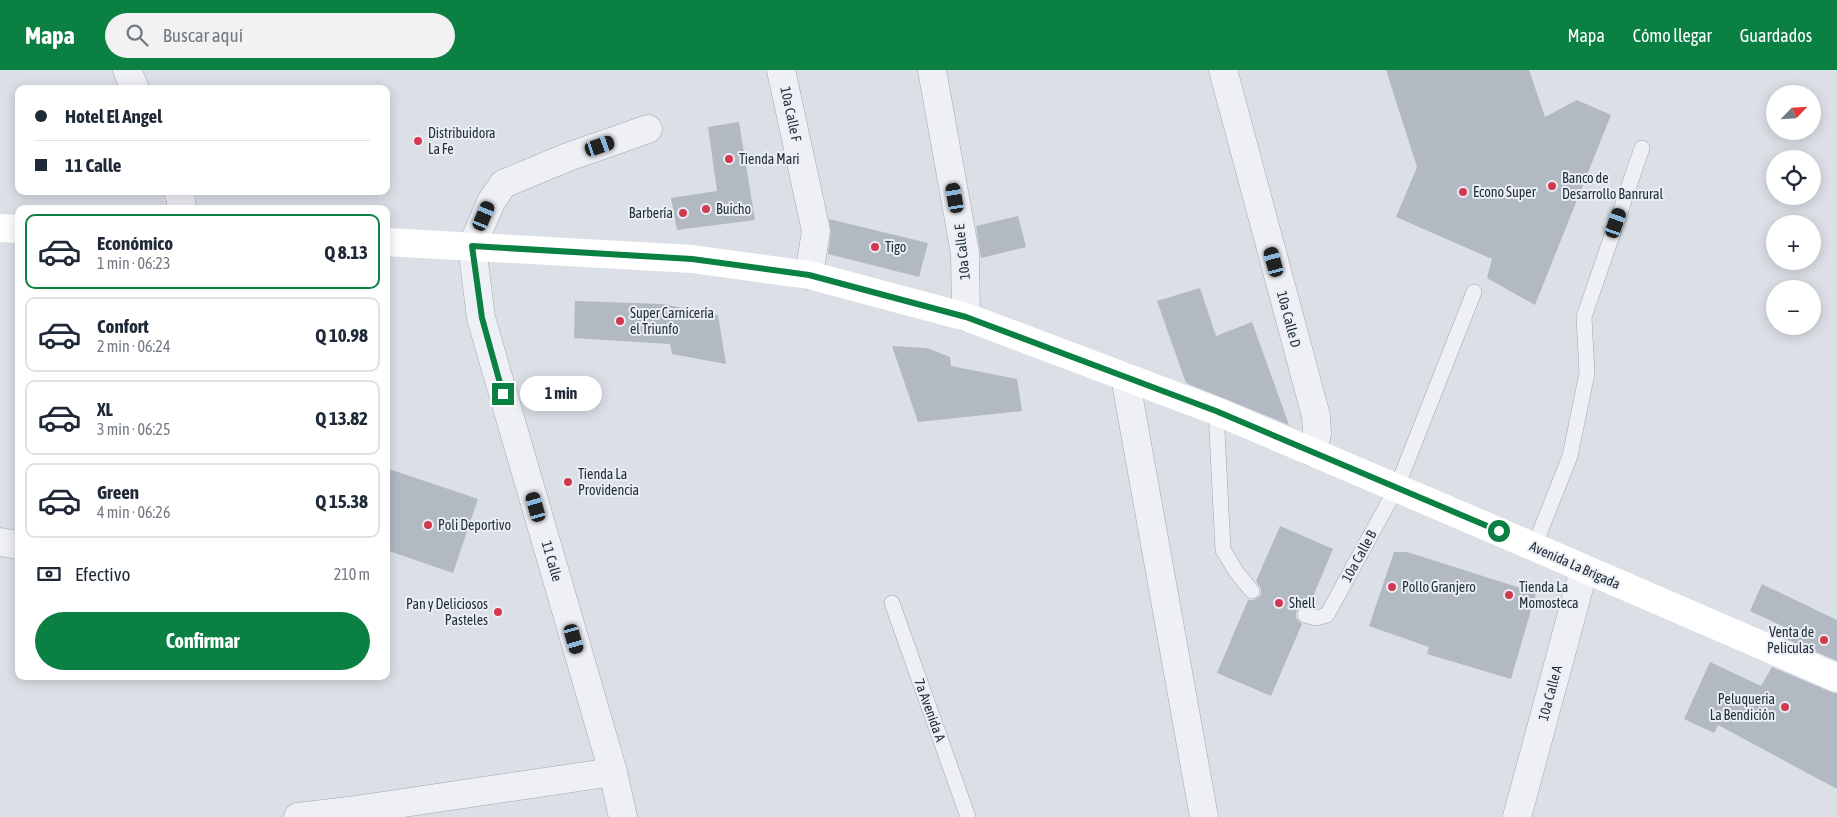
<!DOCTYPE html>
<html lang="es">
<meta charset="utf-8">
<style>
body{margin:0;font-family:"Asap Condensed",sans-serif;background:#f2f2f3;color:#1f2937;height:100vh;display:flex;flex-direction:column;font-size:19px;white-space:nowrap}
*{box-sizing:border-box;margin:0}
p{font-size:16px;color:#747a83}
.icon{flex:none;width:28px;height:28px;fill:none;stroke:currentColor;stroke-width:2;stroke-linecap:round;stroke-linejoin:round}
.map{position:relative;flex:1;overflow:hidden}
.details{position:absolute;left:15px;top:135px;width:375px;height:475px;display:flex;flex-direction:column;background:#fff;border-radius:10px;box-shadow:0 2px 12px #0003}
.details>*{flex:none}
.guide{position:absolute;left:15px;top:15px;width:375px;height:110px;border-radius:10px;box-shadow:0 2px 12px #0003;display:grid;align-content:center;height:110px;padding:0 20px;background:#fff}
.needle{width:32px;rotate:65deg}
.buttons{position:absolute;left:1766px;top:15px;display:grid;gap:10px}
.buttons a{display:grid;place-items:center;width:55px;height:55px;border-radius:50%;background:#fff;box-shadow:0 2px 12px #0003;font-size:25px}
.end{position:absolute;width:22px;height:22px;margin:-11px;border:6px solid #0b8043;background:#fff;box-shadow:0 0 0 2px #fff}
.from{border-radius:50%}
.bubble{position:absolute;height:35px;border-radius:18px;background:#fff;box-shadow:0 2px 12px #0003;font-size:16px;font-weight:700;line-height:35px;text-align:center}
.car{position:absolute;width:15px;height:30px;margin:-15px -8px;border-radius:6px;box-shadow:0 0 4px 1px #0007;background:linear-gradient(#222 24%,#8ab4d8 0 40%,#222 0 76%,#8ab4d8 0 86%,#222 0)}
.guide b{display:flex;align-items:center;gap:18px;height:48px;font-size:19px}
.guide b+b{border-top:1px solid #e0e1e3}
.guide i{width:12px;height:12px;background:#1f2937}
ul{padding:9px 0 0;list-style:none}
li{display:flex;align-items:center;gap:15px;height:75px;margin:0 10px 8px;padding:0 10px;border:2px solid #e0e1e3;border-radius:10px}
li div{flex:1}
li b{display:block;font-size:19px}
li em{font-style:normal;font-weight:700}
li.active{border-color:#0b8043}
li>.icon{width:45px;height:45px;stroke-width:1.5}
.pay{display:flex;align-items:center;gap:12px;height:55px;padding:0 20px;font-size:19px}
.pay p{margin-inline-start:auto}
.cta{display:flex;gap:10px;margin-top:auto;padding:10px 20px}
.cta a{flex:1;height:58px;border-radius:30px;background:#0b8043;color:#fff;font-size:20px;font-weight:700;line-height:58px;text-align:center}
header{display:flex;align-items:center;gap:30px;box-sizing:border-box;height:70px;padding:0 25px;background:#0b8043;color:#fff}
header strong{font-size:24px}
nav{display:flex;gap:28px;margin-inline-start:auto;font-size:18px}
.search{width:350px;height:45px;background:#f2f2f3;display:flex;align-items:center;gap:12px;box-sizing:border-box;padding:0 18px;border-radius:28px;color:#747a83;font-size:19px}
.map>svg:first-child{display:block}
.building{fill:#b2b9c3}
.lines{fill:none;stroke-linecap:round;stroke-linejoin:round}
.service-casing{stroke:#a1a7b0;stroke-width:16}
.minor-casing{stroke:#a1a7b0;stroke-width:29}
.service{stroke:#eef0f5;stroke-width:15}
.minor{stroke:#eef0f5;stroke-width:28}
.secondary{stroke:#fff;stroke-width:28}
.route{stroke:#0b8043;stroke-width:6}
.poi-dot{fill:#d33851;stroke:#eaeff4;stroke-width:2}
.labels{text-anchor:middle;dominant-baseline:central;stroke-width:4;stroke-linejoin:round;paint-order:stroke}
.street-label{font-size:14px;fill:#252e3d;stroke:#eaeff4}
.poi-label{font-size:14px;fill:#252e3d;stroke:#eaeff4;text-anchor:start}
</style>
<header>
<strong>Mapa</strong>
<div class="search"><svg class="icon" aria-label="search" viewBox="0 0 24 24"><circle cx="10" cy="10" r="6"/><path d="M15 15l6 6"/></svg>Buscar aquí</div>
<nav><a>Mapa</a><a>Cómo llegar</a><a>Guardados</a></nav>
</header>
<div class="map">
<svg width="1837" height="747" viewBox="0 0 1837 747">
<rect width="100%" height="100%" fill="#dbe0e6"/>
<!-- building -->
<g class="building">
<polygon points="1386,0 1529,0 1545,47 1577,30 1611,45 1535,235 1487,208 1492,189 1396,147 1417,97"/>
<polygon points="739,52 755,150 677,160 671,128 717,121 708,57"/>
<polygon points="1018,146 1026,177 981,188 976,156"/>
<polygon points="829,149 928,173 919,207 828,184 831,163"/>
<polygon points="1200,218 1216,266 1252,252 1289,355 1186,313 1157,231"/>
<polygon points="575,231 663,234 718,245 726,294 672,284 670,274 574,268"/>
<polygon points="892,276 927,278 950,287 951,296 1017,309 1022,341 918,352"/>
<polygon points="386,398 478,429 453,503 386,480"/>
<polygon points="1280,456 1333,479 1309,536 1302,536 1296,542 1296,548 1302,554 1271,626 1217,603 1248,530 1254,530 1261,525 1261,519 1256,511"/>
<polygon points="1394,482 1407,482 1536,523 1511,609 1427,584 1429,577 1369,556"/>
<polygon points="1762,514 1837,550 1837,591 1786,569 1791,560 1750,541"/>
<polygon points="1710,592 1761,616 1772,597 1831,622 1837,623 1837,719 1718,655 1714,663 1684,649"/>
</g>
<g class="lines">
<!-- service casing -->
<g class="service-casing">
<g id="service">
<polyline points="1216,341 1223,480 1237,503 1252,521"/>
<polyline points="1534,477 1570,386 1587,303 1584,247 1642,78"/>
<polyline points="892,533 968,747"/>
<polyline points="1305,545 1316,548 1327,545 1397,417 1474,222"/>
</g>
</g>
<!-- minor casing -->
<g class="minor-casing">
<g id="minor">
<polyline points="127,0 135,19"/>
<polyline points="781,0 816,161 809,205"/>
<polyline points="932,0 965,183 966,247"/>
<polyline points="1223,0 1316,346 1317,364 1312,382"/>
<polyline points="178,121 181,130 181,139"/>
<polyline points="1125,307 1204,747"/>
<polyline points="0,472 19,475"/>
<polyline points="298,747 349,741 613,702"/>
<polyline points="623,747 613,702 481,248 472,176 491,132 503,114 568,87 648,59"/>
<polyline points="1517,747 1584,499"/>
</g>
</g>
<!-- service -->
<use href="#service" class="service"/>
<!-- minor -->
<use href="#minor" class="minor"/>
<!-- secondary -->
<g class="secondary">
<polyline points="0,158 19,159"/>
<polyline points="386,172 692,189 809,205 966,247 1216,341 1481,454 1837,608"/>
</g>
</g>
<g class="lines">
<!-- route -->
<polyline class="route" points="503,324 482,248 472,176 692,189 809,205 966,247 1216,341 1499,461"/>
</g>
<!-- markers -->
<g class="poi-dot">
<circle cx="418" cy="71" r="5"/>
<circle cx="729" cy="89" r="5"/>
<circle cx="1552" cy="116" r="5"/>
<circle cx="1463" cy="122" r="5"/>
<circle cx="706" cy="139" r="5"/>
<circle cx="683" cy="143" r="5"/>
<circle cx="875" cy="177" r="5"/>
<circle cx="620" cy="251" r="5"/>
<circle cx="568" cy="412" r="5"/>
<circle cx="428" cy="455" r="5"/>
<circle cx="1392" cy="517" r="5"/>
<circle cx="1509" cy="525" r="5"/>
<circle cx="1279" cy="533" r="5"/>
<circle cx="498" cy="542" r="5"/>
<circle cx="1824" cy="570" r="5"/>
<circle cx="1785" cy="637" r="5"/>
</g>
<g class="labels">
<!-- street labels -->
<g class="street-label">
<text transform="translate(791 44) rotate(78)">10a Calle F</text>
<text transform="translate(962 182) rotate(-96)">10a Calle E</text>
<text transform="translate(1289 249) rotate(75)">10a Calle D</text>
<text transform="translate(1359 486) rotate(-61)">10a Calle B</text>
<text transform="translate(552 491) rotate(74)">11 Calle</text>
<text transform="translate(1575 495) rotate(24)">Avenida La Brigada</text>
<text transform="translate(1550 623) rotate(-75)">10a Calle A</text>
<text transform="translate(930 640) rotate(70)">7a Avenida A</text>
</g>
<!-- poi labels -->
<g class="poi-label">
<text x="428" y="63">Distribuidora<tspan x="428" dy="16">La Fe</tspan></text>
<text x="739" y="89">Tienda Mari</text>
<text x="1562" y="108">Banco de<tspan x="1562" dy="16">Desarrollo Banrural</tspan></text>
<text x="1473" y="122">Econo Super</text>
<text x="716" y="139">Buicho</text>
<text x="673" y="143" text-anchor="end">Barbería</text>
<text x="885" y="177">Tigo</text>
<text x="630" y="243">Super Carnicería<tspan x="630" dy="16">el Triunfo</tspan></text>
<text x="578" y="404">Tienda La<tspan x="578" dy="16">Providencia</tspan></text>
<text x="438" y="455">Poli Deportivo</text>
<text x="1402" y="517">Pollo Granjero</text>
<text x="1519" y="517">Tienda La<tspan x="1519" dy="16">Momosteca</tspan></text>
<text x="1289" y="533">Shell</text>
<text x="488" y="534" text-anchor="end">Pan y Deliciosos<tspan x="488" dy="16">Pasteles</tspan></text>
<text x="1814" y="562" text-anchor="end">Venta de<tspan x="1814" dy="16">Peliculas</tspan></text>
<text x="1775" y="629" text-anchor="end">Peluqueria<tspan x="1775" dy="16">La Bendición</tspan></text>
</g>
</g>
</svg>
<div class="buttons">
<a><svg class="needle" viewBox="-14 -14 28 28"><path d="M0-13l5 13h-10z" fill="#e53935"/><path d="M0 13l5-13h-10z" fill="#747a83"/></svg></a>
<a><svg class="icon" aria-label="locate" viewBox="0 0 24 24"><circle cx="12" cy="12" r="6"/><path d="M12 2v4M12 18v4M2 12h4M18 12h4"/></svg></a>
<a>+</a>
<a>−</a>
</div>
<i class="end from" style="left:1499px;top:461px"></i>
<i class="end" style="left:503px;top:324px"></i>
<div class="bubble" style="left:520px;top:306px;width:82px">1 min</div>
<i class="car" style="left:600px;top:76px;rotate:71deg"></i>
<i class="car" style="left:955px;top:128px;rotate:350deg"></i>
<i class="car" style="left:484px;top:146px;rotate:23deg"></i>
<i class="car" style="left:1616px;top:153px;rotate:19deg"></i>
<i class="car" style="left:1274px;top:192px;rotate:345deg"></i>
<i class="car" style="left:536px;top:437px;rotate:344deg"></i>
<i class="car" style="left:574px;top:569px;rotate:164deg"></i>
<div class="guide">
<b><i class="from"></i>Hotel El Angel</b>
<b><i></i>11 Calle</b>
</div>
<section class="details">
<ul>
<li class="active"><svg class="icon" aria-label="car" viewBox="0 0 24 24"><path d="M5 17H2v-5l4-1 3-4h7l3 4 3 1v5h-3M9 17h6M6 11h13"/><circle cx="7" cy="17" r="2"/><circle cx="17" cy="17" r="2"/></svg><div><b>Económico</b><p>1 min · 06:23</p></div><em>Q 8.13</em></li>
<li><svg class="icon" aria-label="car" viewBox="0 0 24 24"><path d="M5 17H2v-5l4-1 3-4h7l3 4 3 1v5h-3M9 17h6M6 11h13"/><circle cx="7" cy="17" r="2"/><circle cx="17" cy="17" r="2"/></svg><div><b>Confort</b><p>2 min · 06:24</p></div><em>Q 10.98</em></li>
<li><svg class="icon" aria-label="car" viewBox="0 0 24 24"><path d="M5 17H2v-5l4-1 3-4h7l3 4 3 1v5h-3M9 17h6M6 11h13"/><circle cx="7" cy="17" r="2"/><circle cx="17" cy="17" r="2"/></svg><div><b>XL</b><p>3 min · 06:25</p></div><em>Q 13.82</em></li>
<li><svg class="icon" aria-label="car" viewBox="0 0 24 24"><path d="M5 17H2v-5l4-1 3-4h7l3 4 3 1v5h-3M9 17h6M6 11h13"/><circle cx="7" cy="17" r="2"/><circle cx="17" cy="17" r="2"/></svg><div><b>Green</b><p>4 min · 06:26</p></div><em>Q 15.38</em></li>
</ul>
<div class="pay"><svg class="icon" aria-label="cash" viewBox="0 0 24 24"><path d="M3 7h18v10H3z"/><circle cx="12" cy="12" r="2"/></svg>Efectivo<p>210 m</p></div>
<div class="cta"><a>Confirmar</a></div>
</section>
</div>
